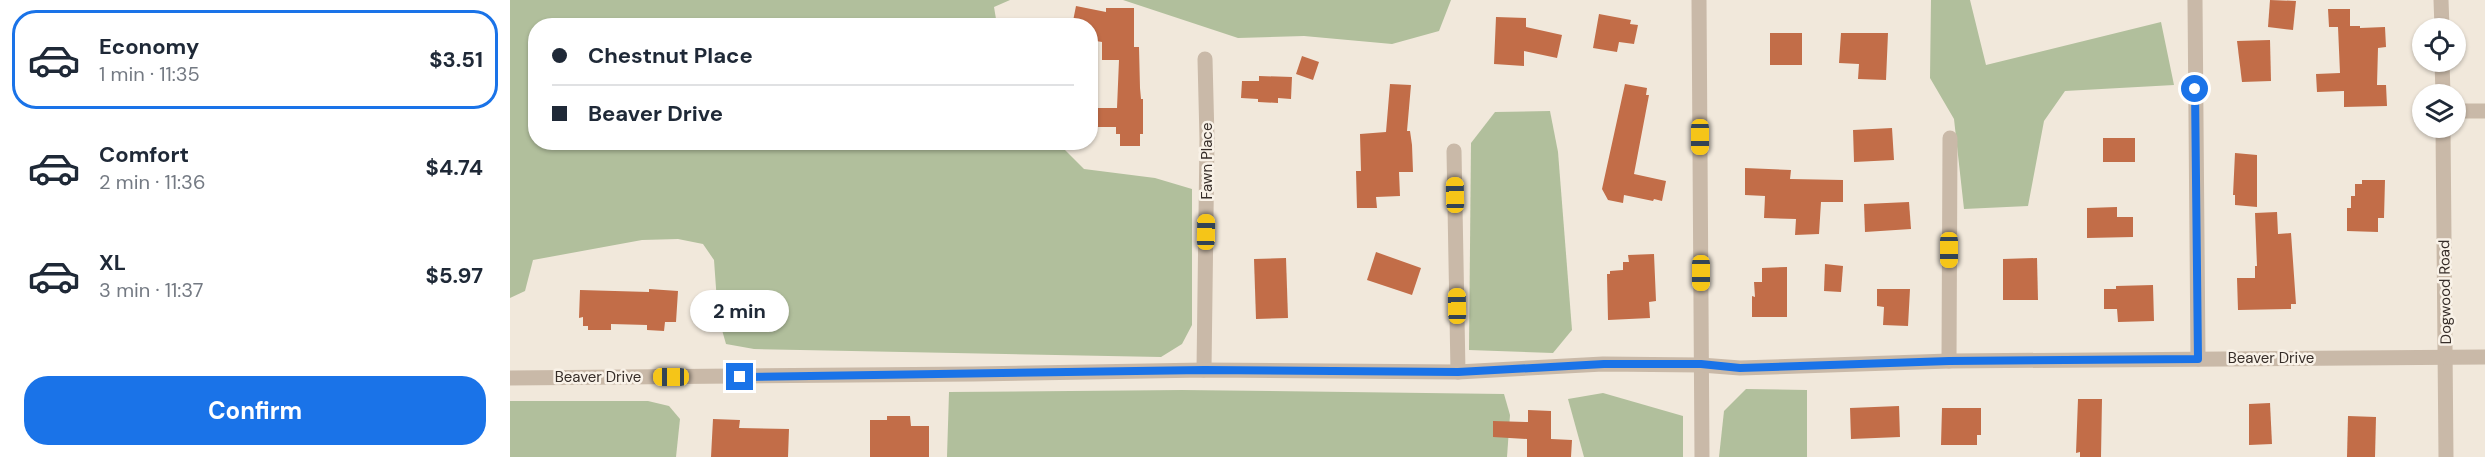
<!DOCTYPE html>
<meta charset="utf-8">
<style>
body{margin:0;font-family:"DM Sans",sans-serif;background:#f2f2f3;color:#1f2937;height:100vh;display:flex;flex-direction:column;font-size:22px;white-space:nowrap}
*{box-sizing:border-box;margin:0}
p{font-size:20px;color:#747a83}
.icon{flex:none;width:33px;height:33px;fill:none;stroke:currentColor;stroke-width:2;stroke-linecap:round;stroke-linejoin:round}
.map{position:relative;flex:1;overflow:hidden}
.details{display:flex;flex-direction:column;background:#fff;width:510px}
.details>*{flex:none}
.guide{position:absolute;left:18px;top:18px;width:570px;height:132px;border-radius:24px;box-shadow:0 2px 4px #0004;display:grid;align-content:center;height:132px;padding:0 24px;background:#fff}
.fabs{position:absolute;left:1902px;top:18px;display:grid;gap:12px}
.fabs a{display:grid;place-items:center;width:54px;height:54px;border-radius:50%;background:#fff;box-shadow:0 2px 4px #0004;font-size:30px}
.end{position:absolute;width:27px;height:27px;margin:-14px;border:8px solid #1a73e8;background:#fff;box-shadow:0 0 0 3px #fff}
.from{border-radius:50%}
.bubble{position:absolute;height:42px;border-radius:21px;background:#fff;box-shadow:0 2px 4px #0004;font-size:20px;font-weight:700;line-height:42px;text-align:center}
.car{position:absolute;width:18px;height:36px;margin:-18px -9px;border-radius:8px;box-shadow:0 0 4px 2px #0007;background:linear-gradient(#f5c518 24%,#345 0 40%,#f5c518 0 76%,#345 0 86%,#f5c518 0)}
.guide b{display:flex;align-items:center;gap:21px;height:57px;font-size:22px}
.guide b+b{border-top:2px solid #e0e1e3}
.guide i{width:15px;height:15px;background:#1f2937}
ul{padding:10px 0 0;list-style:none}
li{display:flex;align-items:center;gap:18px;height:99px;margin:0 12px 9px;padding:0 12px;border:3px solid transparent;border-radius:24px}
li div{flex:1}
li b{display:block;font-size:22px}
li em{font-style:normal;font-weight:700}
li.active{border-color:#1a73e8}
li>.icon{width:54px;height:54px;stroke-width:1.5}
.cta{display:flex;gap:12px;margin-top:auto;padding:12px 24px}
.cta a{flex:1;height:69px;border-radius:24px;background:#1a73e8;color:#fff;font-size:24px;font-weight:700;line-height:69px;text-align:center}
main{display:flex;flex:1;min-height:0}
.map>svg:first-child{display:block}
.green{fill:#b1bf9c}
.building{fill:#c26d48}
.lines{fill:none;stroke-linecap:round;stroke-linejoin:round}
.minor{stroke:#c9b9a8;stroke-width:15}
.route{stroke:#1a73e8;stroke-width:8}
.labels{text-anchor:middle;dominant-baseline:central;stroke-width:5;stroke-linejoin:round;paint-order:stroke}
.street-label{font-size:15px;fill:#362d28;stroke:#f9f2e8}
</style>
<main>
<section class="details">
<ul>
<li class="active"><svg class="icon" aria-label="car" viewBox="0 0 24 24"><path d="M5 17H2v-5l4-1 3-4h7l3 4 3 1v5h-3M9 17h6M6 11h13"/><circle cx="7" cy="17" r="2"/><circle cx="17" cy="17" r="2"/></svg><div><b>Economy</b><p>1 min · 11:35</p></div><em>$3.51</em></li>
<li><svg class="icon" aria-label="car" viewBox="0 0 24 24"><path d="M5 17H2v-5l4-1 3-4h7l3 4 3 1v5h-3M9 17h6M6 11h13"/><circle cx="7" cy="17" r="2"/><circle cx="17" cy="17" r="2"/></svg><div><b>Comfort</b><p>2 min · 11:36</p></div><em>$4.74</em></li>
<li><svg class="icon" aria-label="car" viewBox="0 0 24 24"><path d="M5 17H2v-5l4-1 3-4h7l3 4 3 1v5h-3M9 17h6M6 11h13"/><circle cx="7" cy="17" r="2"/><circle cx="17" cy="17" r="2"/></svg><div><b>XL</b><p>3 min · 11:37</p></div><em>$5.97</em></li>
</ul>
<div class="cta"><a>Confirm</a></div>
</section>
<div class="map">
<svg width="1975" height="457" viewBox="0 0 1975 457">
<rect width="100%" height="100%" fill="#f1e8db"/>
<!-- green -->
<g class="green">
<polygon points="0,0 500,0 484,7 487,25 26,26 26,142 548,143 574,169 645,178 682,189 682,325 672,344 651,357 244,349 216,344 208,316 204,260 193,244 168,239 132,240 23,260 15,291 0,298"/>
<polygon points="613,0 941,0 929,31 882,44 794,36 728,38"/>
<polygon points="1421,0 1460,0 1476,65 1651,22 1664,85 1555,91 1534,121 1518,206 1454,209 1444,119 1420,78"/>
<polygon points="1040,111 1048,152 1062,330 1043,353 959,350 961,143 985,112"/>
<polygon points="1236,389 1297,390 1297,457 1209,457 1214,411"/>
<polygon points="672,390 994,394 1000,415 997,457 437,457 439,392"/>
<polygon points="1093,393 1173,416 1173,457 1074,457 1058,399"/>
<polygon points="0,401 138,401 159,406 170,419 166,457 0,457"/>
</g>
<!-- building -->
<g class="building">
<polygon points="1760,0 1786,1 1783,30 1758,27"/>
<polygon points="566,6 596,12 596,8 624,8 624,47 629,47 630,88 631,99 633,99 633,134 630,134 630,146 610,146 610,134 606,134 606,127 587,127 587,108 607,108 609,60 592,60 592,42 580,40 580,26 562,26"/>
<polygon points="1818,9 1840,9 1840,26 1850,26 1850,28 1875,27 1876,47 1868,48 1867,85 1876,85 1877,106 1834,107 1834,91 1807,92 1806,74 1830,73 1828,27 1819,27"/>
<polygon points="1089,14 1121,20 1120,24 1128,25 1124,44 1109,42 1107,52 1083,48"/>
<polygon points="986,17 1016,18 1016,27 1052,35 1047,58 1014,51 1014,66 984,64"/>
<rect x="1260" y="33" width="32" height="32"/>
<polygon points="1331,33 1378,33 1376,80 1348,79 1349,64 1329,63"/>
<polygon points="1760,40 1761,81 1732,82 1727,41"/>
<polygon points="792,56 809,62 803,80 786,74"/>
<polygon points="749,76 782,77 781,99 768,98 768,103 748,102 748,99 731,98 732,81 749,81"/>
<polygon points="880,84 901,85 897,131 900,131 902,145 903,172 889,172 890,196 866,197 867,208 847,208 846,171 851,171 850,134 876,132"/>
<polygon points="1115,84 1137,88 1136,95 1139,95 1124,174 1156,181 1152,201 1144,199 1143,201 1114,195 1113,203 1098,200 1092,189"/>
<polygon points="1382,128 1384,160 1344,162 1343,130"/>
<rect x="1593" y="138" width="32" height="24"/>
<polygon points="1725,153 1747,155 1747,207 1725,205 1725,195 1723,195"/>
<polygon points="1235,168 1281,170 1280,179 1333,180 1333,202 1311,202 1309,234 1285,235 1286,219 1254,218 1255,196 1235,195"/>
<polygon points="1852,180 1875,180 1874,218 1868,218 1868,232 1837,231 1837,208 1841,208 1841,196 1845,196 1845,184 1852,184"/>
<polygon points="1399,202 1401,229 1355,232 1354,204"/>
<polygon points="1607,207 1607,217 1623,217 1623,237 1577,238 1577,208"/>
<polygon points="1767,212 1768,234 1781,233 1786,304 1781,304 1781,309 1728,310 1727,278 1745,278 1745,266 1747,266 1745,213"/>
<polygon points="866,252 911,268 902,295 857,280"/>
<polygon points="1144,254 1146,301 1139,302 1140,318 1098,320 1097,274 1100,274 1100,271 1113,270 1113,262 1119,262 1118,255"/>
<polygon points="776,258 778,318 746,319 744,259"/>
<polygon points="1527,258 1528,300 1493,300 1493,259"/>
<polygon points="1315,264 1333,266 1331,292 1314,291"/>
<polygon points="1277,267 1277,317 1242,317 1242,296 1245,297 1244,282 1252,282 1252,268"/>
<polygon points="1643,285 1644,321 1608,322 1607,309 1594,309 1594,289 1606,289 1606,286"/>
<polygon points="139,289 168,291 166,322 155,322 154,331 137,330 137,325 101,324 101,330 78,330 78,326 73,326 73,317 69,318 70,290 139,292"/>
<polygon points="1367,289 1400,289 1398,326 1373,325 1374,307 1367,306"/>
<polygon points="1568,399 1592,399 1591,457 1570,457 1570,452 1566,453"/>
<polygon points="1760,403 1762,444 1739,445 1739,404"/>
<polygon points="1389,406 1390,437 1341,439 1340,408"/>
<polygon points="1432,408 1471,408 1471,435 1467,435 1467,445 1431,445"/>
<polygon points="1018,410 1041,411 1041,439 1062,440 1061,457 1017,457 1017,439 983,437 983,421 1018,422"/>
<polygon points="377,416 400,416 401,426 419,426 419,457 360,457 360,420 377,420"/>
<polygon points="1838,416 1866,417 1865,457 1837,457"/>
<polygon points="203,419 230,420 229,428 279,429 278,457 201,457"/>
</g>
<g class="lines">
<!-- minor -->
<g class="minor">
<polyline points="1189,0 1192,457"/>
<polyline points="1685,0 1688,359"/>
<polyline points="1931,0 1932,28"/>
<polyline points="1932,62 1933,94"/>
<polyline points="1946,111 1975,111"/>
<polyline points="1933,128 1936,457"/>
<polyline points="944,151 948,372"/>
<polyline points="1439,361 1440,138"/>
<polyline points="694,370 697,139 695,59"/>
<polyline points="0,378 464,374 694,370 948,372 1093,364 1191,365 1230,368 1439,361 1975,357"/>
</g>
</g>
<g class="lines">
<!-- route -->
<polyline class="route" points="230,377 694,370 948,372 1094,364 1191,364 1230,368 1439,361 1688,359 1685,89"/>
</g>
<g class="labels">
<!-- street labels -->
<g class="street-label">
<text transform="translate(697 161) rotate(-90)">Fawn Place</text>
<text transform="translate(1935 292) rotate(-91)">Dogwood Road</text>
<text x="1761" y="358">Beaver Drive</text>
<text x="88" y="377">Beaver Drive</text>
</g>
</g>
</svg>
<div class="fabs">
<a><svg class="icon" aria-label="locate" viewBox="0 0 24 24"><circle cx="12" cy="12" r="6"/><path d="M12 2v4M12 18v4M2 12h4M18 12h4"/></svg></a>
<a><svg class="icon" aria-label="layers" viewBox="0 0 24 24"><path d="M12 4l9 5-9 5-9-5zM3 14l9 5 9-5"/></svg></a>
</div>
<i class="end from" style="left:1685px;top:89px"></i>
<i class="end" style="left:230px;top:377px"></i>
<div class="bubble" style="left:180px;top:290px;width:99px">2 min</div>
<i class="car" style="left:1190px;top:137px;rotate:180deg"></i>
<i class="car" style="left:945px;top:195px;rotate:359deg"></i>
<i class="car" style="left:696px;top:232px;rotate:1deg"></i>
<i class="car" style="left:1439px;top:250px;rotate:180deg"></i>
<i class="car" style="left:1191px;top:273px;rotate:180deg"></i>
<i class="car" style="left:947px;top:306px;rotate:359deg"></i>
<i class="car" style="left:161px;top:377px;rotate:270deg"></i>
<div class="guide">
<b><i class="from"></i>Chestnut Place</b>
<b><i></i>Beaver Drive</b>
</div>
</div>
</main>
